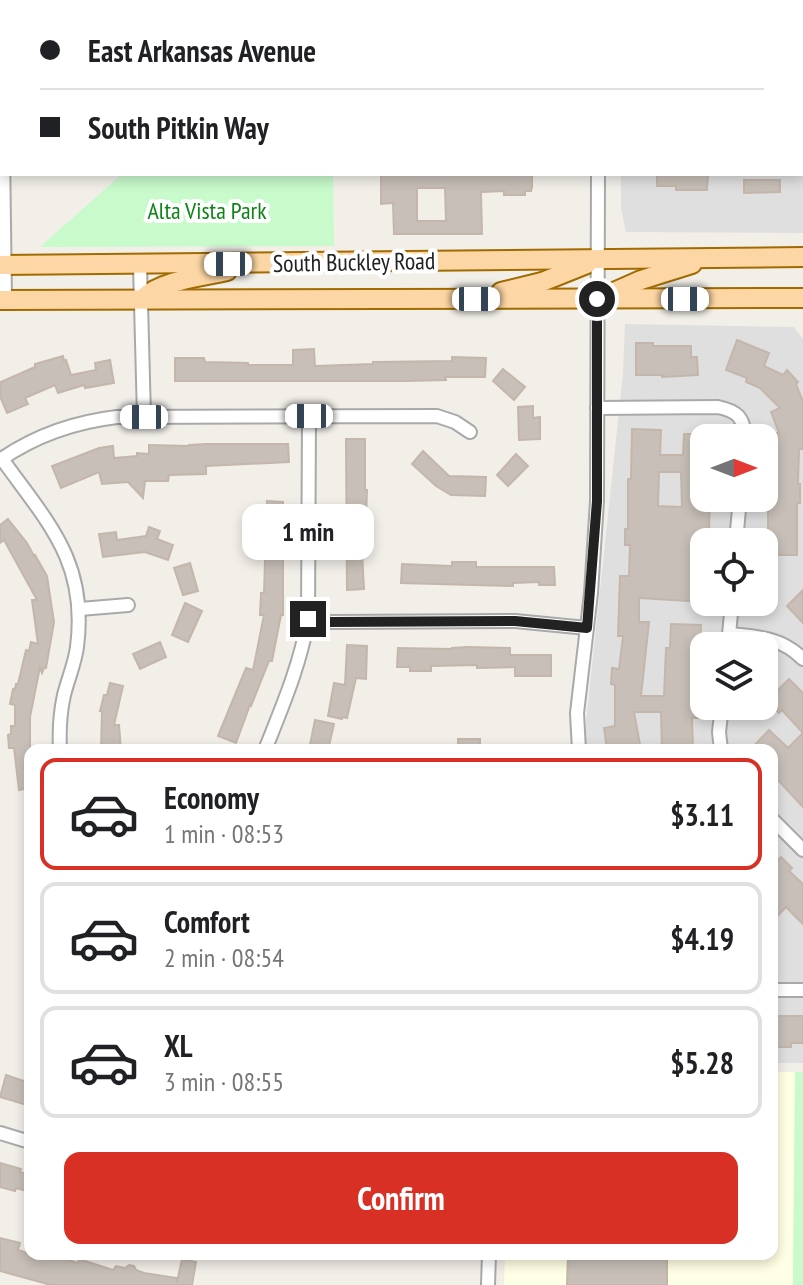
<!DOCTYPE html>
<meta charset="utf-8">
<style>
body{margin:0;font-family:"PT Sans Narrow",sans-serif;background:#f2f2f2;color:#202124;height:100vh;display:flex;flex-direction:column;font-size:30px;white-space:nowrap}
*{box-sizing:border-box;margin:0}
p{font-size:26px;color:#757577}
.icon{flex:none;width:44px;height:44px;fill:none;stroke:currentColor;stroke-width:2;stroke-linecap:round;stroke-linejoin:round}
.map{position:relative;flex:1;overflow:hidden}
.sheet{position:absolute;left:24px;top:744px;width:754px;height:516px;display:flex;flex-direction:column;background:#fff;border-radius:16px;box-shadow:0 4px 12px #0003}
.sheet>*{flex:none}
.top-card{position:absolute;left:0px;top:0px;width:804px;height:176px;box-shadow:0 4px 12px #0003;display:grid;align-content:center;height:176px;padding:0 40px;background:#fff}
.needle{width:52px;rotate:90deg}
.fabs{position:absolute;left:690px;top:424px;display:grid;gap:16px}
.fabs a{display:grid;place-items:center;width:88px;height:88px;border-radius:16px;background:#fff;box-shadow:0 4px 12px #0003;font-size:40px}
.end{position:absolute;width:36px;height:36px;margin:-18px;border:10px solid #222;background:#fff;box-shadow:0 0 0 4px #fff}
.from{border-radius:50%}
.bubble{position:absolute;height:56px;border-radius:16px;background:#fff;box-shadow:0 4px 12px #0003;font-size:26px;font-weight:700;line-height:56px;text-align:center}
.car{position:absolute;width:24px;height:48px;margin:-24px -12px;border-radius:10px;box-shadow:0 0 6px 2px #0007;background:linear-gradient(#fff 24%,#345 0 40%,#fff 0 76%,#345 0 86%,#fff 0)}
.top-card b{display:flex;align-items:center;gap:28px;height:76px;font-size:30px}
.top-card b+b{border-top:2px solid #e0e0e0}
.top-card i{width:20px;height:20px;background:#202124}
ul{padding:14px 0 0;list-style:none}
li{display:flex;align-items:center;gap:24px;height:112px;margin:0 16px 12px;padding:0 24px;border:4px solid #e0e0e0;border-radius:16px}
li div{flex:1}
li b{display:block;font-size:30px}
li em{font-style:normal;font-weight:700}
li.on{border-color:#d93025}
li>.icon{width:72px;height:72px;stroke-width:1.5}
.button{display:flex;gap:16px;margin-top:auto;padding:16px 40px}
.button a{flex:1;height:92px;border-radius:16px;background:#d93025;color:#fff;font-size:32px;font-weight:700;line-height:92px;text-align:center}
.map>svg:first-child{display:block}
.residential{fill:#e0dfdf;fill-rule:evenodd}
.education{fill:#ffffe5}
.park{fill:#c8facc}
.building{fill:#c7bfb8;stroke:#c4b6ab;stroke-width:2;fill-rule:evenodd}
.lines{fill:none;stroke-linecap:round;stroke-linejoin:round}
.minor-casing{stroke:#a9a9a9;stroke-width:16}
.primary-casing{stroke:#a06b00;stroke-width:22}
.minor{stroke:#fff;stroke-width:12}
.primary{stroke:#fcd6a4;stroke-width:18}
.route{stroke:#222;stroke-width:10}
.labels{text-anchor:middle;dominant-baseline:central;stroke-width:8;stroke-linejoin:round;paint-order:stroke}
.park-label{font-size:24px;fill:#0c8416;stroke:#fff}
.street-label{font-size:24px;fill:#222;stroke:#fff}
</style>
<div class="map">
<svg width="803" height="1285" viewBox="0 0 803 1285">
<rect width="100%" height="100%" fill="#f2efe9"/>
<!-- residential -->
<g class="residential">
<polygon points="617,0 803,0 803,233 626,232 621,209 621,174 802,174 802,2 618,2"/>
<path d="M625 324 794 327 803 339V1063H772V750H583L623 374ZM704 438H764V498H704ZM704 542H764V602H704ZM704 646H764V706H704Z"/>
</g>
<!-- education -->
<polygon class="education" points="772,1072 795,1072 793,1285 504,1285 505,1254 772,1254"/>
<!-- park -->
<g class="park">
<polygon points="122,174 333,174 334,246 40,247"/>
<polygon points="795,1072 803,1072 803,1285 793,1285"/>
</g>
<!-- building -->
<g class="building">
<path d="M381 174H532V187L531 191H525V195H504V191L481 192 482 234H394L393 203 381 204ZM417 188H445L446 221H417Z"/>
<polygon points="657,174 708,174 707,190 676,190 676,186 657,186"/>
<polygon points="744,180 780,180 780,192 744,193"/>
<polygon points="737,340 769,353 764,366 783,375 787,370 798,382 796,384 803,402 803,449 799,449 798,484 800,484 800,503 797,503 797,555 764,555 764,535 768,535 768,502 764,502 765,483 770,483 771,433 779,433 771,412 780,408 760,388 746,382 747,378 726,370"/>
<polygon points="636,343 653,343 653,346 691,346 691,357 697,357 698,375 662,377 662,375 636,375"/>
<polygon points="314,349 315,366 373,364 373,362 452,361 452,357 486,358 485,377 445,377 446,380 406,381 175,381 175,358 204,358 205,362 248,363 248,365 293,365 293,350"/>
<polygon points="63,356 64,361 66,360 71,375 96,370 95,363 110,360 114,383 85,388 84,385 58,393 55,385 25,398 28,404 7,413 0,396 1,382 35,367 35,364"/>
<polygon points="503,369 525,387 514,400 493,381"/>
<polygon points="533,406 533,418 540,417 540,439 519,440 518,407"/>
<path d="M632 429 661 430 660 455H683L684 434H704V498H710L709 531H713V542H704L702 582 704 583V602L639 598V622H649L641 696H664L666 648H670L671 624 701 625 700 647 704 648 703 667H693L692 703H699L698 718H692L693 750H662L661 712H634L641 750H607L604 728 615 726V685L611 684 612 668 619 669 623 636H618L620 576H629L630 545H625V529H628V479H631ZM659 472H681L682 507 658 506Z"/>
<polygon points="346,439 365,439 365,490 367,490 365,552 362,552 364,589 347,590"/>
<polygon points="206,444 288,444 289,462 206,466 206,474 169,475 168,481 145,481 143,498 128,482 102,484 99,472 61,488 52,466 99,448 113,446 114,458 137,456 137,453 149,454 149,445 189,446 189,445"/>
<polygon points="423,451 449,476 486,477 485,496 451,495 436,486 412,464"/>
<polygon points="516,454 528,466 508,486 497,475"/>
<polygon points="267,501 283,502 283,615 281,615 272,661 269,661 251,706 250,705 236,743 218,736 246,668 253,670 264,615 260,615 261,593 264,593"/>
<polygon points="8,519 27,543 34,556 35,555 47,576 54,622 46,668 44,668 42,673 40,667 30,717 30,788 19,790 14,748 9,748 8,735 11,734 11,726 15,726 15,705 10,704 13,689 15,689 16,684 18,684 26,650 29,651 31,642 38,644 32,600 37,600 4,540 0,543 0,525"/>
<polygon points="149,527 160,531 157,539 173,545 168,560 145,552 103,557 99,534 116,532 117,540 146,536"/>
<polygon points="452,562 476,562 476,567 554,567 555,585 539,585 539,582 513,583 513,586 401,583 402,564 452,566"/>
<polygon points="190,563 198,591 183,595 174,568"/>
<polygon points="803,590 803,623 787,606"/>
<polygon points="185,603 202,611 188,642 172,635"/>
<polygon points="160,642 166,657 140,669 133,654"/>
<polygon points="347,645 367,646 366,679 356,678 347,718 343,717 342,719 328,716 334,683 345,685"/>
<polygon points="468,647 510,648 510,655 551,655 551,676 515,676 515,667 477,668 477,665 431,666 431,671 410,671 410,667 397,667 398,648 452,649 452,648"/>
<polygon points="764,659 777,663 767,696 764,696"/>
<polygon points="789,679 803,693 803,733 782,710 779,713 767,701"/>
<polygon points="110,683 123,686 114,725 119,725 121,750 101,750 102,711 100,711 104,695 107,695"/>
<polygon points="315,720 334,724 328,750 309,750"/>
<polygon points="769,730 788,748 803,733 803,807 778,780 772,786 772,750 750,750"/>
<rect x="458" y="739" width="22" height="11"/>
<polygon points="781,857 792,868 789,871 803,884 803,924 786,907 772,922 772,867"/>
<polygon points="773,1016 803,1016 803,1043 791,1043 791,1047 776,1047 776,1034 773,1034"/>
<polygon points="6,1075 30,1083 30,1095 27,1105 0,1097"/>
<polygon points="0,1163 21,1169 20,1172 30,1175 30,1192 16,1188 15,1191 0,1187"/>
<polygon points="0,1238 20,1243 18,1250 30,1254 48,1254 78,1263 79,1259 113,1270 116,1266 125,1268 129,1265 134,1266 136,1270 144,1273 177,1278 177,1282 182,1259 196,1262 192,1285 51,1285 0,1271"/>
<polygon points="568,1254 667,1255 667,1285 567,1285"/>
</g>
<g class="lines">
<!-- minor casing -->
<g class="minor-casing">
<g id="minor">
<polyline points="1,0 5,300"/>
<polyline points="597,0 597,2"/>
<polyline points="192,2 194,0"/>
<polyline points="140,265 144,417"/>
<path d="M597 408 718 407C737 411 744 417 745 438"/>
<path d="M2 459C48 523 88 562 77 647 75 663 68 679 64 695 60 713 59 731 60 750"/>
<path d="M0 460C36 435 74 422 117 417L437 416 455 422 470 432"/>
<polyline points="736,542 740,498"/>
<polyline points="80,609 128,605"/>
<polyline points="308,619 331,622 515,621 587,628"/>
<path d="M729 634C758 637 781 637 803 659"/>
<polyline points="728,646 732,602"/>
<path d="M265 750C282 707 300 666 308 619L309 416"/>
<polyline points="579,750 577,713 591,593 597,501 598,174"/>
<polyline points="721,750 719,732 722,706"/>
<polyline points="772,819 803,850"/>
<polyline points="772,990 803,990"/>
<polyline points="0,1133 30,1142"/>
<polyline points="488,1285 489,1254"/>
</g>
</g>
<!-- primary casing -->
<g class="primary-casing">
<g id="primary">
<polyline points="0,265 803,257"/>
<polyline points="501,292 542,282 587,264"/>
<polyline points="607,295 641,280 692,264"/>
<path d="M142 299C161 280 202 277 227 271"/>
<polyline points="0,300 803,298"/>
</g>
</g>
<!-- minor -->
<use href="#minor" class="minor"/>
<!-- primary -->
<use href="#primary" class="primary"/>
</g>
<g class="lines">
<!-- route -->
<polyline class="route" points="308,619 331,622 515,621 587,628 597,501 597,299"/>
</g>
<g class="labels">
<!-- park labels -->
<g class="park-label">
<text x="207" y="210">Alta Vista Park</text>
</g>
<!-- street labels -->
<g class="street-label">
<text transform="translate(354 262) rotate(-1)">South Buckley Road</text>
</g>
</g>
</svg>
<div class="fabs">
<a><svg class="needle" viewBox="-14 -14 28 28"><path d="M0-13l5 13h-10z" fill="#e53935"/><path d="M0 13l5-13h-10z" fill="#757577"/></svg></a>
<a><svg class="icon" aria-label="locate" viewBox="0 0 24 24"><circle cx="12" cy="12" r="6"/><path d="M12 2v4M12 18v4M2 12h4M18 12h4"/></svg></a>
<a><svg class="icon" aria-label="layers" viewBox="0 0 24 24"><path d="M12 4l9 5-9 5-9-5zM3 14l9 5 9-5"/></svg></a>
</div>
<i class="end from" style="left:597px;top:299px"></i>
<i class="end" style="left:308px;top:619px"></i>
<div class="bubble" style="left:242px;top:504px;width:132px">1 min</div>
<i class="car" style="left:228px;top:264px;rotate:270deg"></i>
<i class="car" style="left:476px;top:299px;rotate:90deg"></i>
<i class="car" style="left:685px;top:299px;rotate:90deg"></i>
<i class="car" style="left:309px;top:416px;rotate:270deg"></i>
<i class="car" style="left:144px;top:417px;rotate:270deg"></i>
<div class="top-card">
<b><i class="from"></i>East Arkansas Avenue</b>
<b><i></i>South Pitkin Way</b>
</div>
<section class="sheet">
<ul>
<li class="on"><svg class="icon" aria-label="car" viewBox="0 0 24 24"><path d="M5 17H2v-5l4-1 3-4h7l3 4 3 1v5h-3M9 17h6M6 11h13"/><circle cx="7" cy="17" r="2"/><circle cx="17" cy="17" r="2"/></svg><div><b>Economy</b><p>1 min · 08:53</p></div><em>$3.11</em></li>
<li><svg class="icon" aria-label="car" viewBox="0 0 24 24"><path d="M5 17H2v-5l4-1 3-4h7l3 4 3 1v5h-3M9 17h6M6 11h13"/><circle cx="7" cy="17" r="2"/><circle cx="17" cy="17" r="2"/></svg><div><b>Comfort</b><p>2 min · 08:54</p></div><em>$4.19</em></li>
<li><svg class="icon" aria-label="car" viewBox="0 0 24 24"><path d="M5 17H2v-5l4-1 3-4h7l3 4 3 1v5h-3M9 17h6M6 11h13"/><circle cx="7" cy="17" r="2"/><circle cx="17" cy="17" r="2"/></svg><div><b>XL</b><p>3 min · 08:55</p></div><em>$5.28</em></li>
</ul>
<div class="button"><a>Confirm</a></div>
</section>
</div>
